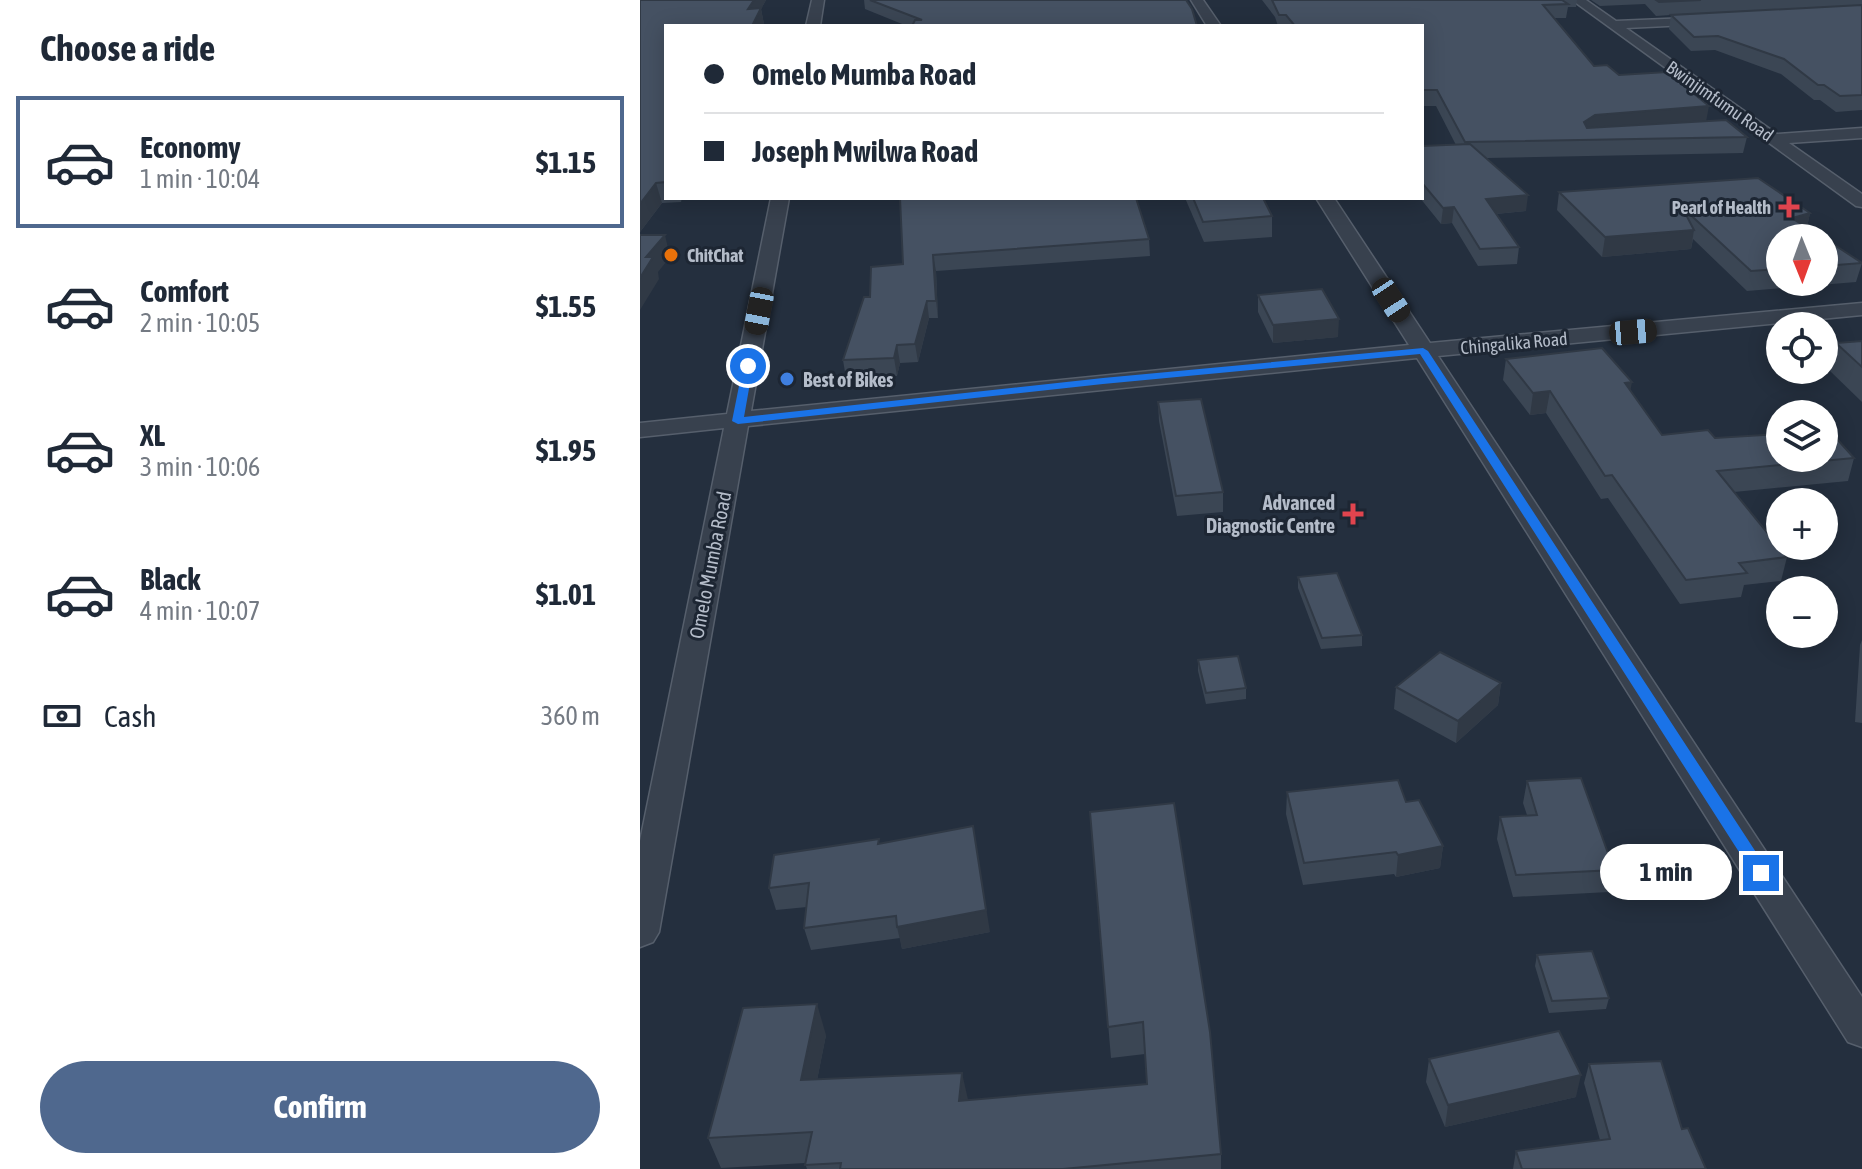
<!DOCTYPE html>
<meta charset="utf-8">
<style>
body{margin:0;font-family:"Asap Condensed",sans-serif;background:#f2f2f3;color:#1f2937;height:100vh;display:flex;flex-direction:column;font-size:30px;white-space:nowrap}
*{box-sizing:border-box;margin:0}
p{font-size:26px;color:#747a83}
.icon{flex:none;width:44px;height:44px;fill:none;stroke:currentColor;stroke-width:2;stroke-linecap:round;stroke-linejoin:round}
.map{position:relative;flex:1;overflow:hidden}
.panel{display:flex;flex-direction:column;background:#fff;width:640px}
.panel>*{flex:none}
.guide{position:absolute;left:24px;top:24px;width:760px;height:176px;border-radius:0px;box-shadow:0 4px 20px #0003;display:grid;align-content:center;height:176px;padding:0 40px;background:#fff}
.needle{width:52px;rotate:179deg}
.buttons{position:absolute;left:1126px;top:224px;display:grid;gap:16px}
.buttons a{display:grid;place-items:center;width:72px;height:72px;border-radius:50%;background:#fff;box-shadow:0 4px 20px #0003;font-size:40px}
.end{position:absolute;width:36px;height:36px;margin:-18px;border:10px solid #1a73e8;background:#fff;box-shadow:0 0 0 4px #fff}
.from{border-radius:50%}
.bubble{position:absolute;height:56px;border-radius:28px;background:#fff;box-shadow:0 4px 20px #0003;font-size:26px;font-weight:700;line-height:56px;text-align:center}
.car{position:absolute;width:24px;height:48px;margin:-24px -12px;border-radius:10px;box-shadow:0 0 6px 2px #0007;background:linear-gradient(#222 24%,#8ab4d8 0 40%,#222 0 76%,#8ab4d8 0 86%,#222 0)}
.guide b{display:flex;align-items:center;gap:28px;height:76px;font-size:30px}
.guide b+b{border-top:2px solid #e0e1e3}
.guide i{width:20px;height:20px;background:#1f2937}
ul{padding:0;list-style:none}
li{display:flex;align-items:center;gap:24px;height:132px;margin:0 16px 12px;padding:0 24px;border:4px solid transparent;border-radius:0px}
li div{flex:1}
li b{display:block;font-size:30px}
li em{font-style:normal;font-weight:700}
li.selected{border-color:#4f688e}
li>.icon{width:72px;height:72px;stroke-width:1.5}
h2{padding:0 40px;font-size:36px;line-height:96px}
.pay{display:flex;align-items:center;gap:20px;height:88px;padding:0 40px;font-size:30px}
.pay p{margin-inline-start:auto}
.action{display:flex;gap:16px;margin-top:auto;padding:16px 40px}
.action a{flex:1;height:92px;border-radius:48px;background:#4f688e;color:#fff;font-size:32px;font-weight:700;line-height:92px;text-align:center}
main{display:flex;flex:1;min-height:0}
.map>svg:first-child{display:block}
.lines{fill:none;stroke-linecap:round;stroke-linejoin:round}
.street-casing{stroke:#565f6c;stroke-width:3}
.street{fill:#38414e;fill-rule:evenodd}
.wall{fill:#3b4654}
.shaded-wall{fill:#303945}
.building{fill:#455162;stroke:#303945;stroke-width:2}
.route{fill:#1a73e8}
.health-dot{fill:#e0444e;stroke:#1d2633;stroke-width:3}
.food-dot{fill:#e8710a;stroke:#1d2633;stroke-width:3}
.shop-dot{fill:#3f7fe0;stroke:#1d2633;stroke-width:3}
.labels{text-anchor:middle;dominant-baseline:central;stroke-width:6;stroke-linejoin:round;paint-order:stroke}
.far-street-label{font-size:18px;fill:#b4bcc9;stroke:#1d2633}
.far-poi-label{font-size:18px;font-weight:bold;fill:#b4bcc9;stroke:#1d2633;text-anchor:end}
.poi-label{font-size:20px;font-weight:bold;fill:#b4bcc9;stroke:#1d2633;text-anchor:start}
.street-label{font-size:20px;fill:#b4bcc9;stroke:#1d2633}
</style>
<main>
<section class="panel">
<h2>Choose a ride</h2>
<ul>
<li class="selected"><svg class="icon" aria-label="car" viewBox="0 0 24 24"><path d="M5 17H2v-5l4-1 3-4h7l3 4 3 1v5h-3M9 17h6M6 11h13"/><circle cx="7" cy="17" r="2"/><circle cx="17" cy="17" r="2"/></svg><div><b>Economy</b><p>1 min · 10:04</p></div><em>$1.15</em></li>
<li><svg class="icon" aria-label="car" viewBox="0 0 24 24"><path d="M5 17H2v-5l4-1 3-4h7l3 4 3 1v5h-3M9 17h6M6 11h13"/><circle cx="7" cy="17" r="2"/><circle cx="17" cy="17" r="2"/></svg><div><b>Comfort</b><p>2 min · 10:05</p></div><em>$1.55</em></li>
<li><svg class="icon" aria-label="car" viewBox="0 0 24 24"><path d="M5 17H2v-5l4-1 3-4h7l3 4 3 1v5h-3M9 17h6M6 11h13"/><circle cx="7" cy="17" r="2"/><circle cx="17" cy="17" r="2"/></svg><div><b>XL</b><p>3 min · 10:06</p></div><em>$1.95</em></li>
<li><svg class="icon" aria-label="car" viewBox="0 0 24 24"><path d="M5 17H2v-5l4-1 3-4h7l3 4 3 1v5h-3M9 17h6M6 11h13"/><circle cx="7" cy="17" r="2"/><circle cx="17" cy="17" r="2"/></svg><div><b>Black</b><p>4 min · 10:07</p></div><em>$1.01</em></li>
</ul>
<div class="pay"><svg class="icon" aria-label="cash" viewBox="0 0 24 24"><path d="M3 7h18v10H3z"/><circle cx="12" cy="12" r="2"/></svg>Cash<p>360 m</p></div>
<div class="action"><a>Confirm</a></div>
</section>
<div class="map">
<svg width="1222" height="1169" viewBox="0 0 1222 1169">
<rect width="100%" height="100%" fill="#242f3e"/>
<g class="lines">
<!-- street casing -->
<g class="street-casing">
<g id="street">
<polygon points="172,0 184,0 180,26 166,26"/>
<polygon points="551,0 563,0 581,26 567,26"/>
<polygon points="932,0 946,0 976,21 1073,17 1075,20 1068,24 986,28 1137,134 1222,128 1222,138 1149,143 1222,194 1222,207 1216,206"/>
<polygon points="131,198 149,198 111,411 769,345 676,198 694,198 790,343 1222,303 1222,315 798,356 1222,997 1222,1047 1208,1042 777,358 108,426 19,932 13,942 0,947 0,841 84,428 0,437 0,423 87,414"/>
</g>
</g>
<!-- street -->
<use href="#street" class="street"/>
</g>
<!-- wall -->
<g class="wall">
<polygon points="0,0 126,0 121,9 124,24 123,26 26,26 26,198 42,198 41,202 22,203 0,232"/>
<polygon points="224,0 546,0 557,26 267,26 225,9"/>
<polygon points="622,0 937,0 936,7 928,7 926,18 914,18 954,66 979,75 1066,121 1107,137 1103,153 847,158 886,211 856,214 879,247 877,264 838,266 812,223 801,224 780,198 782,198 782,146 816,145 796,106 782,106 782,26 638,26 635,17"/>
<polygon points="951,0 1222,0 1222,110 1196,112 1180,100 1174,100 1141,74 1075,50 1051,51 1029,29 1031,15 1016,16 1005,4 960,6"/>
<polygon points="919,192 1170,213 1167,227 1140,238 1140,282 1184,282 1184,238 1222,263 1216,282 1107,291 1053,239 1051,249 962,257 917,210"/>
<polygon points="260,198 509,239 510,256 296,271 298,318 289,318 278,362 260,363 257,376 206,378 203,360 230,297 263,264"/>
<polygon points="545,198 623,198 632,216 632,237 564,242"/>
<polygon points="618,295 698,337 633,343 618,312"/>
<polygon points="1222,341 1222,402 1188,369 1196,343"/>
<polygon points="866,359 991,391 1022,435 1075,438 1214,458 1208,481 1094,492 1147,557 1141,581 1104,585 1101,597 1040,604 968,498 961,499 906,413 890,415 863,380"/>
<polygon points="518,402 583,492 583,512 537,516 519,421"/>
<polygon points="658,577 722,635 722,646 681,649 658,588"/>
<polygon points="1222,640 1222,723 1215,722 1220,645"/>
<polygon points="558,660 606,688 606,699 566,704 558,671"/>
<polygon points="861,683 858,705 816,743 754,709 756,687"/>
<polygon points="887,781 974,870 969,892 873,897 857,839 860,817 887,815 883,803"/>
<polygon points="647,792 766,802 803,846 800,868 756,877 754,874 663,885 646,814"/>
<polygon points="450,812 581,1154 581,1169 167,1169 165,1163 81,1168 68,1138 186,1035 177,1080 328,1100 507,1084 505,1054 471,1058"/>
<polygon points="240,844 350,932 262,949 260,938 171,950 164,928 167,907 136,910 129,888"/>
<polygon points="897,955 969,998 966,1009 909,1013 895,966"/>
<polygon points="789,1059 936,1097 805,1127 786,1082"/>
<polygon points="949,1064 1042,1129 1066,1169 873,1169 876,1151 960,1140 944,1083"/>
</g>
<!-- shaded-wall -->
<g class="shaded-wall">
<polygon points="114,0 126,0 121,9 124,24 123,26 112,26 108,9"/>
<polygon points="1069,106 1066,122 942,138 944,122 955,115"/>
<polygon points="16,183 22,203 0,232 0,204"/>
<polygon points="888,195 886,211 844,215 846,199"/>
<polygon points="814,207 812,223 801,224 803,208"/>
<polygon points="1170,213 1166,232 1152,218"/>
<polygon points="1054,230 1051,249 962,257 965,237"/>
<polygon points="25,235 30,257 18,272 19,279 0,310 0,278 6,257"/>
<polygon points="293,255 296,271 298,318 296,301"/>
<polygon points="287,301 289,318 278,362 275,344"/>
<polygon points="699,319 698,337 633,343 633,325"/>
<polygon points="257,345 260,363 257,376 254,358"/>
<polygon points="992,382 988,404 985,383"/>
<polygon points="910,391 906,413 890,415 893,393"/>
<polygon points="861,683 858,705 816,743 818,721"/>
<polygon points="333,826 350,932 262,949 257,927"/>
<polygon points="803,846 800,868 756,877 758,855"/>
<polygon points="177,1004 186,1035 171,1111 161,1080"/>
<polygon points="322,1073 329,1104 319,1101"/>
<polygon points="941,1075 936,1097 805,1127 808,1105"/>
</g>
<!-- building -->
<g class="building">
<polygon points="0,0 114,0 108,9 121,8 112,26 120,26 26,26 26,182 16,183 0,204"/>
<polygon points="230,0 546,0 552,9 557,26 272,26 275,20 282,20"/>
<polygon points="632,0 922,0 928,4 903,5 954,66 967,65 979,75 1027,72 1069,106 955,115 944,122 947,128 1086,120 1107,137 825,142 797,90 782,90 782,26 655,26 646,15 639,15"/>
<polygon points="1016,0 1061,0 1019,2"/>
<polygon points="1222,5 1222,95 1200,96 1184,85 1178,85 1144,59 1078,36 1054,37 1031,15"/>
<polygon points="830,144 888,195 846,199 879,247 840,249 814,207 803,208 782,183 782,146"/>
<polygon points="1118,178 1170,213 1152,218 1183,238 1140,238 1140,269 1111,271 1042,207 1054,230 965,237 919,192"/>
<polygon points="260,198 496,198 509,239 293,255 296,301 287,301 275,344 257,345 254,358 203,360 224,297 230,297 231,267 263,264"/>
<polygon points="553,198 623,198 632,216 563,222"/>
<polygon points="0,235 25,235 6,257 13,257 0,278"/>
<polygon points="1184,238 1222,263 1184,266"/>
<polygon points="682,289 699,319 633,325 618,295"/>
<polygon points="1222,341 1222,367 1196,343"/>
<polygon points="962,348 992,382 985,383 1022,435 1068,430 1075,438 1140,434 1140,458 1184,458 1184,430 1189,430 1214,458 1077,471 1147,557 1099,563 1107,573 1046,580 972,475 965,476 910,391 893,393 866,359"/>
<polygon points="561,399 583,492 536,496 518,402"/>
<polygon points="697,573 722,635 682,638 658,577"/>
<polygon points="800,652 861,683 818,721 756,687"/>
<polygon points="598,656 606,688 566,693 558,660"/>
<polygon points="941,778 974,870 876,875 860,817 897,815 887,781"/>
<polygon points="758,780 766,802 779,800 803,846 758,855 756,852 664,863 647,792"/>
<polygon points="534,803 570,1032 581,1154 423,1169 200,1169 201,1163 165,1165 172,1132 68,1138 103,1008 177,1004 161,1080 322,1073 319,1101 507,1084 503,1022 468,1027 450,812"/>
<polygon points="333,826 346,910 257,927 256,916 164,928 169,883 129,888 134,855 239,839 238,844"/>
<polygon points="952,951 969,998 912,1001 897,955"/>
<polygon points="919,1031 941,1075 808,1105 789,1059"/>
<polygon points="1021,1061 1042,1129 1048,1128 1066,1169 882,1169 876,1151 970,1139 949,1064"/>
</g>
<!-- route -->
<polygon class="route" points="783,348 788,351 1127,869 1129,873 1127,877 1115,877 780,354 463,384 98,424 92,421 103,366 108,363 113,366 104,417 463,378"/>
<!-- markers -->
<g class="health-dot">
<path d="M1145 195h8v8h8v8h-8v8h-8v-8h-8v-8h8z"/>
<path d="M709 502h8v8h8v8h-8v8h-8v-8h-8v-8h8z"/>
</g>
<circle class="food-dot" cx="31" cy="255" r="8"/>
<circle class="shop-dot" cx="147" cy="379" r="8"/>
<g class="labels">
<!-- far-street labels -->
<g class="far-street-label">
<text transform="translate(1080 101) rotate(35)">Bwinjimfumu Road</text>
<text transform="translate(874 343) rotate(-5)">Chingalika Road</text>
</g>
<!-- far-poi labels -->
<g class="far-poi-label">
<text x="1131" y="207">Pearl of Health</text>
<text x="47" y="255" text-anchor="start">ChitChat</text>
</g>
<!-- poi labels -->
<g class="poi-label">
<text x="163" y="379">Best of Bikes</text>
<text x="695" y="502" text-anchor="end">Advanced<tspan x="695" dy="23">Diagnostic Centre</tspan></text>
</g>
<!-- street labels -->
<g class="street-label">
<text transform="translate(70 565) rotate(-79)">Omelo Mumba Road</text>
</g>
</g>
</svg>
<div class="buttons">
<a><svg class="needle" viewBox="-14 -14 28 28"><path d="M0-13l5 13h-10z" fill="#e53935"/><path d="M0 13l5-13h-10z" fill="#747a83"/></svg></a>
<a><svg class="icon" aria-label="locate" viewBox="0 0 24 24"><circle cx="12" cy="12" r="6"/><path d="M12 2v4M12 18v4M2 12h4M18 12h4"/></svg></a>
<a><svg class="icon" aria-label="layers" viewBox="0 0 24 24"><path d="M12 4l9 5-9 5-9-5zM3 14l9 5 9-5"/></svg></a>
<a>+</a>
<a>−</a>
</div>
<i class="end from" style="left:108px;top:366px"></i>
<i class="end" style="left:1121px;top:873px"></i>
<div class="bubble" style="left:960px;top:844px;width:132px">1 min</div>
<i class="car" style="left:751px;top:300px;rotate:147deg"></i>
<i class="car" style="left:119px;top:311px;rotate:191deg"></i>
<i class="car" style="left:993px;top:332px;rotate:85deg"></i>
<div class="guide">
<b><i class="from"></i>Omelo Mumba Road</b>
<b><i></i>Joseph Mwilwa Road</b>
</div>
</div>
</main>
